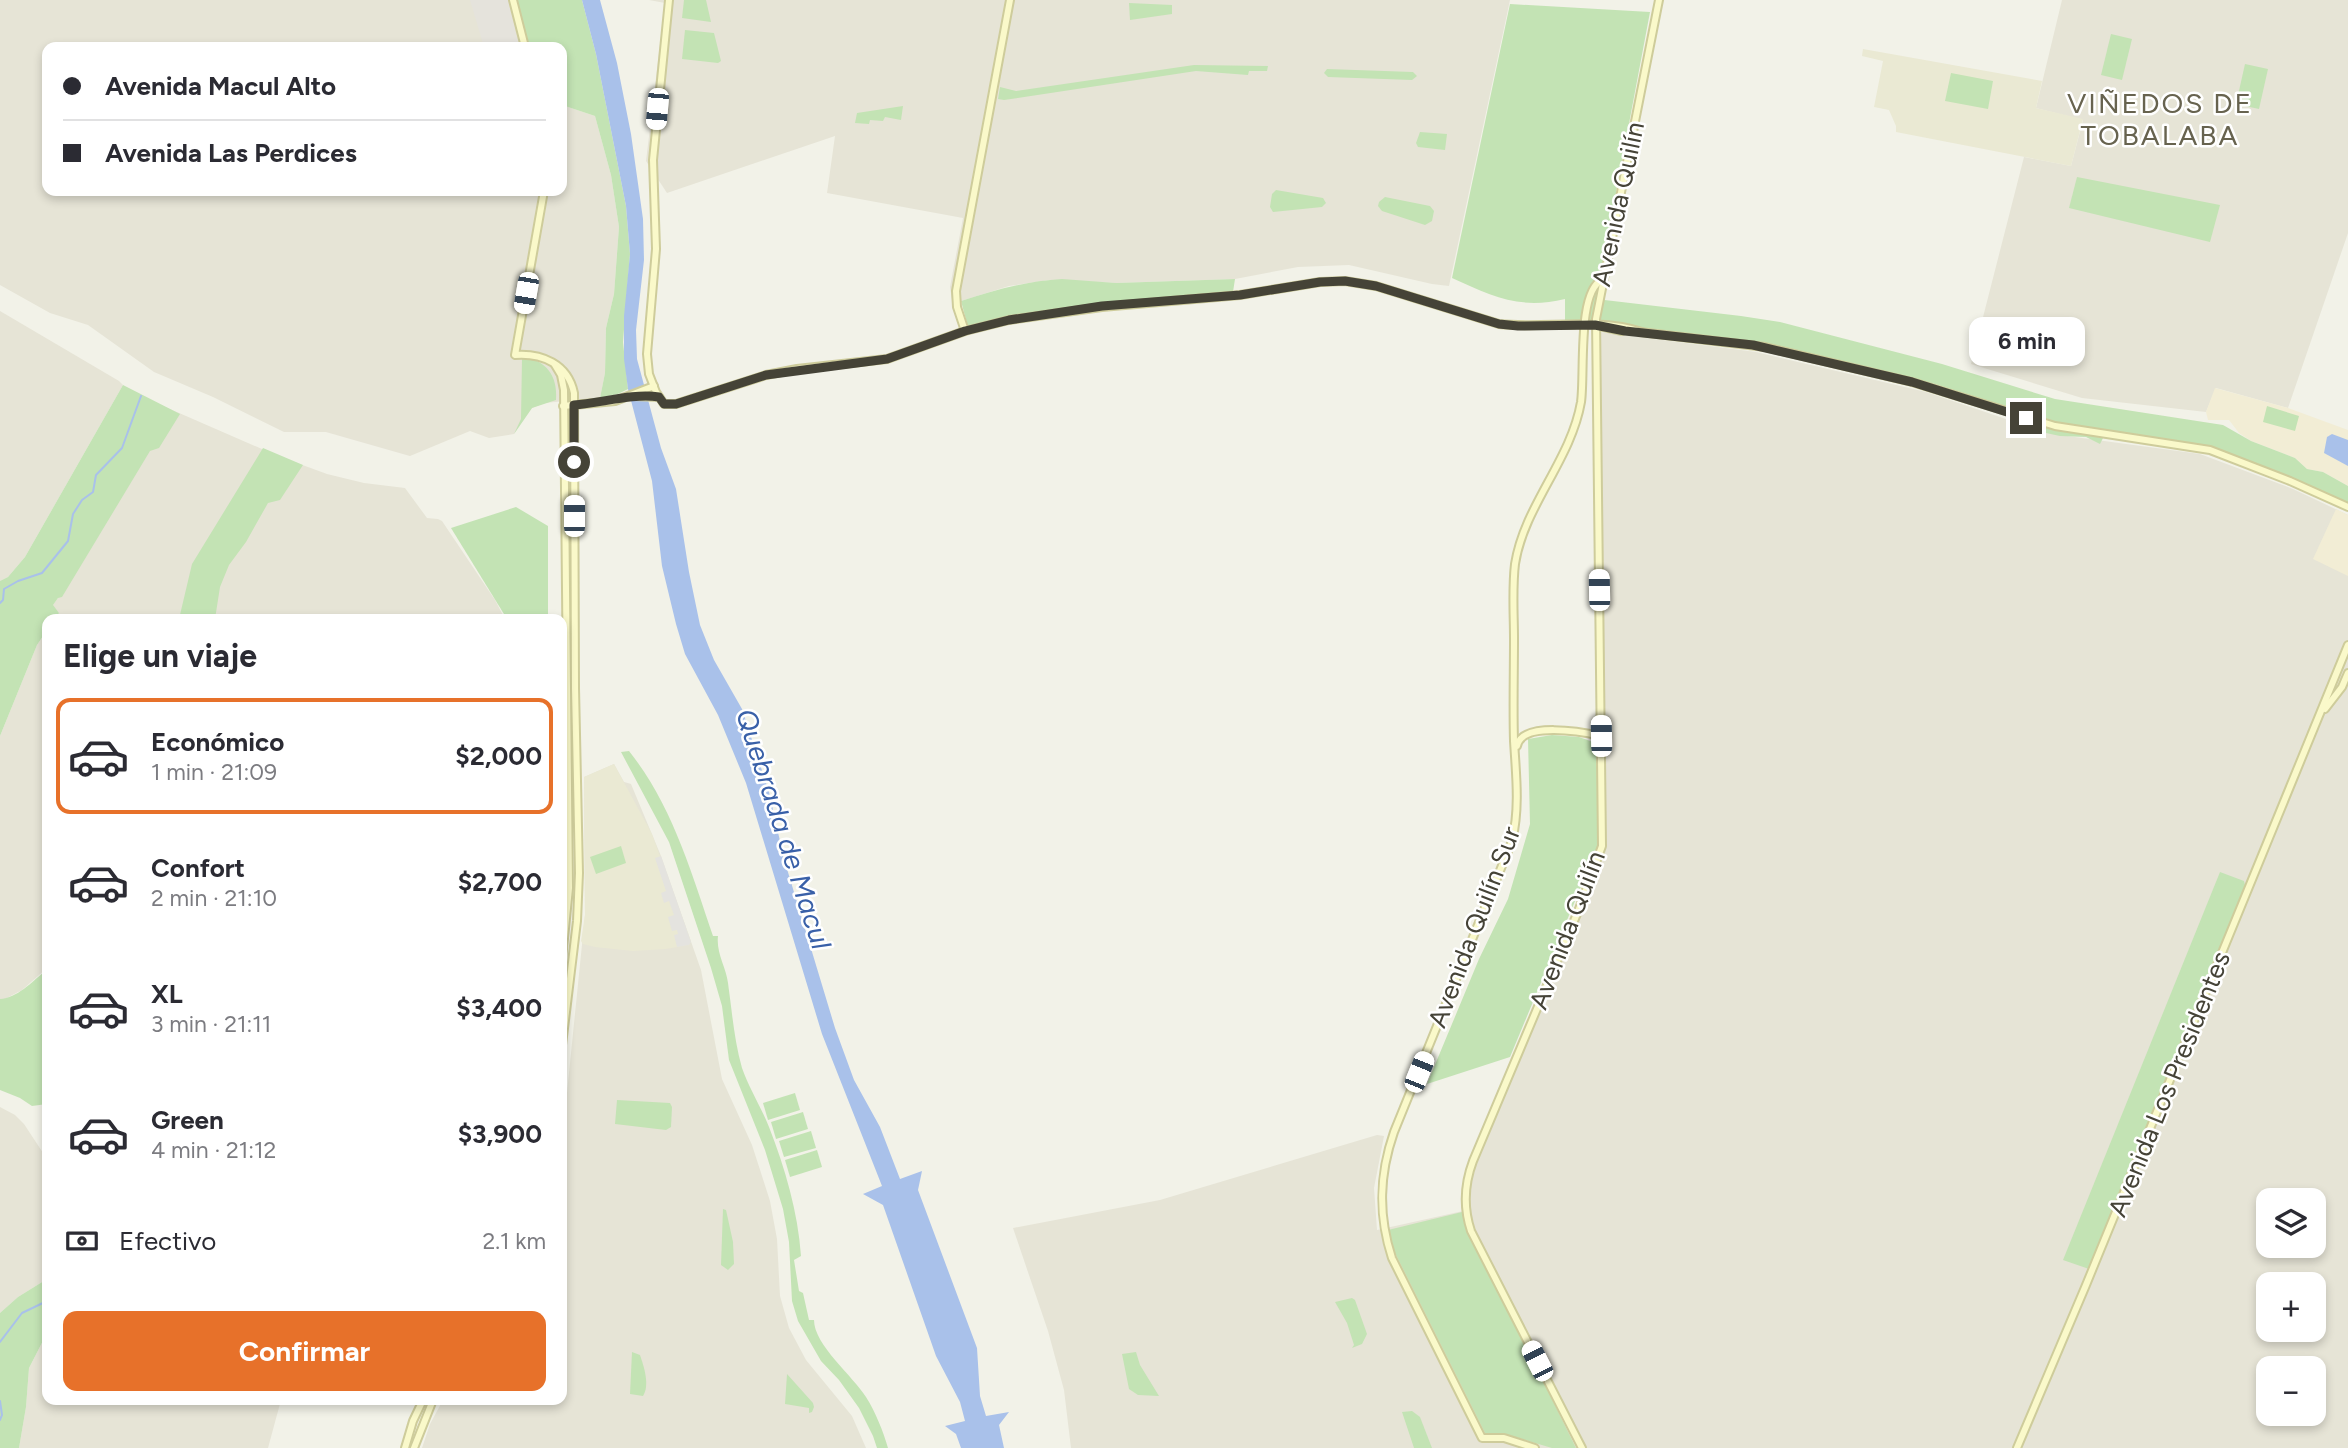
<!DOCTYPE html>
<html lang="es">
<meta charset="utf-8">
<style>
body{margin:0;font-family:Figtree,sans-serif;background:#f7f7f7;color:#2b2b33;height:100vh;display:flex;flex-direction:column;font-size:26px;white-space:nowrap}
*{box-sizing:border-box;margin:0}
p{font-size:23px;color:#7c7c81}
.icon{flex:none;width:38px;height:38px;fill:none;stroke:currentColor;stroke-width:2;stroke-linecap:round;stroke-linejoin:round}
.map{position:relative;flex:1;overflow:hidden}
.side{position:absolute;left:42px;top:614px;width:525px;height:791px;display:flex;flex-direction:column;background:#fff;border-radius:14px;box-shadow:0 4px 10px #0003}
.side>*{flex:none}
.guide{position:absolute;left:42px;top:42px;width:525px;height:154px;border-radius:14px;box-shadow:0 4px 10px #0003;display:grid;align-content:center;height:154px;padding:0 21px;background:#fff}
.fabs{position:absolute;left:2256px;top:1188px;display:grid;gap:14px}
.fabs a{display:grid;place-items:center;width:70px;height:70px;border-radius:14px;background:#fff;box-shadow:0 4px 10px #0003;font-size:35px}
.end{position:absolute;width:32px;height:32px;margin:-16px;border:9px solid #454337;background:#fff;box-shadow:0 0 0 4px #fff}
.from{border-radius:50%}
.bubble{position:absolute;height:49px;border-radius:14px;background:#fff;box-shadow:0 4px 10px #0003;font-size:23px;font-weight:700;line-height:49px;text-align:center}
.car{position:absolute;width:21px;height:42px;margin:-21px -10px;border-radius:9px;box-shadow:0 0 5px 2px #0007;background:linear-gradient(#fff 24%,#345 0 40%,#fff 0 76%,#345 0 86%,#fff 0)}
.guide b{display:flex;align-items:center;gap:24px;height:66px;font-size:26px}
.guide b+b{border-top:2px solid #e1e1e2}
.guide i{width:18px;height:18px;background:#2b2b33}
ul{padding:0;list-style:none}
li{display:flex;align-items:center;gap:21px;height:116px;margin:0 14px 10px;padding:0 7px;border:4px solid transparent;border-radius:14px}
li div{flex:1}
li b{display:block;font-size:26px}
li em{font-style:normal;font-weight:700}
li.selected{border-color:#e7712a}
li>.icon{width:63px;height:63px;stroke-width:1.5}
h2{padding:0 21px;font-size:32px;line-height:84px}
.pay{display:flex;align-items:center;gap:18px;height:77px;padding:0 21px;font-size:26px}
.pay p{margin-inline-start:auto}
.cta{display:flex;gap:14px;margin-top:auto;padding:14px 21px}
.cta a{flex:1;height:80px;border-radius:14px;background:#e7712a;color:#fff;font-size:28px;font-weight:700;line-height:80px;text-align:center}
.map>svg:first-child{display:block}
.residential{fill:#e6e4d6;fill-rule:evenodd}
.commercial{fill:#f2edd5}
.industrial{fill:#e5e3dc}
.education{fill:#eae9d3}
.green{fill:#c3e3b4}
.parking{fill:#e4e3df}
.water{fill:#a9c1ea}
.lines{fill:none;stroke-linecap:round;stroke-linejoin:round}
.stream{stroke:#a9c1ea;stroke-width:2}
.secondary-casing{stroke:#cecc9b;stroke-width:10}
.secondary{stroke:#faf9ca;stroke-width:6}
.route{stroke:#454337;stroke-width:9}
.labels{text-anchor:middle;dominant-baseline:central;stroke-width:5;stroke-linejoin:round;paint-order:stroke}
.street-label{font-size:26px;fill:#454337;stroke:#fff}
.neighbourhood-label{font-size:28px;letter-spacing:2px;fill:#67634f;stroke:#fff}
.water-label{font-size:28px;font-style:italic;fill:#3960a8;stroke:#fff}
</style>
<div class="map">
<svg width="2348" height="1448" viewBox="0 0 2348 1448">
<rect width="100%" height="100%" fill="#f2f2e8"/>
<!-- residential -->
<g class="residential">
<polygon points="0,0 515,0 526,47 47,47 47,191 562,191 562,105 595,116 611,175 619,227 614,294 606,328 605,373 600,398 544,403 532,408 514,434 489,438 470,431 410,456 326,432 284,432 213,397 154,372 88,325 50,313 0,285"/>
<polygon points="649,0 1510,0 1449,286 1432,284 1349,265 1298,267 1235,279 1116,283 1049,280 1009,286 961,301 952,300 950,287 963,218 827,193 835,136 667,193 646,161 665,3"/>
<polygon points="2062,0 2348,0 2348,233 2288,408 2216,388 2206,412 2082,398 1971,364 2024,157 2071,166 2083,120 2036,108"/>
<polygon points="0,311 119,381 123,385 25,557 8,577 0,581"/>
<path d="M1600 332 1756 352 1926 392 2006 419 2010 422 2060 435 2200 454 2293 489 2348 515V1448H1071L1064 1390 1048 1331 1013 1228 1160 1200 1377 1135 1384 1136 1374 1188 1377 1230 1463 1211V1190L1468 1169 1599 853 1601 834 1598 338ZM2268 1200H2314V1246H2268ZM2268 1284H2314V1330H2268ZM2268 1368H2314V1414H2268Z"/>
<polygon points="147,399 278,456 327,474 364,483 405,488 427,518 438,519 442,521 495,600 505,619 55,619 59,613 52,606 58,598"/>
<polygon points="47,630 47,968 22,990 5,999 0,999 0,736 37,645"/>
<polygon points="614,764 624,782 631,784 661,856 701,970 722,1079 752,1145 770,1201 777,1239 780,1296 789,1328 806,1360 852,1416 866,1448 422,1448 430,1424 443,1400 562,1400 562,1142 585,915 584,777"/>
<polygon points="0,1107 15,1115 24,1124 47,1159 47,1279 18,1297 0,1313"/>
<polygon points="47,1333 47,1400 281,1400 268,1448 19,1448 26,1407 29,1368"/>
</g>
<!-- commercial -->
<g class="commercial">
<polygon points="2215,388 2288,408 2348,430 2348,486 2323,472 2307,469 2295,458 2251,441 2239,433 2229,420 2208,420 2206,412"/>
<polygon points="2336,509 2348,515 2348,576 2313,559"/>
</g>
<!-- industrial -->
<polygon class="industrial" points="470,0 508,0 519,47 484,47"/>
<!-- education -->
<g class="education">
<polygon points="1863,49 2042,81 2036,108 2083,119 2071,166 1896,132 1896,126 1889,110 1874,107 1883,61 1862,56"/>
<polygon points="614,764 652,834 691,942 689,945 666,949 633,951 595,947 583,944 581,941 585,915 584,777"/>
</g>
<!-- green -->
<g class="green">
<polygon points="515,0 582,0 596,54 626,206 630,254 623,342 628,389 618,394 600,398 605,373 606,328 614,294 619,227 611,175 595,116 562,105 562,47 526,47"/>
<polygon points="684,0 706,0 711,22 682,18"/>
<polygon points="1129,3 1172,5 1172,14 1130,20"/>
<path d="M1510 4 1650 12 1596 299 1741 316 1780 322 1942 364 2055 399 2223 425 2251 441 2295 458 2307 469 2323 472 2348 486V505L2301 482 2217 449 2050 421 1935 384 1775 347 1696 335 1565 323V299C1519 310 1492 296 1452 278Z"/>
<polygon points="685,30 714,33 721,61 718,63 682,59"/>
<polygon points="2111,34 2132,39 2122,80 2101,75"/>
<polygon points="2245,64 2268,69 2259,109 2236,104"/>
<polygon points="1194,65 1268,66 1267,71 1249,71 1248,75 1196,71 1004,100 998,99 1000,87 1016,91"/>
<polygon points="1327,69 1413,72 1417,76 1412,80 1328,77 1324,73"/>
<polygon points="1951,73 1993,81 1988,109 1945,101"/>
<polygon points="903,106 901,120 885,117 883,121 870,120 869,124 855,123 857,113"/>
<polygon points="1420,132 1447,134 1445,150 1418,147 1416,143"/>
<polygon points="2077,177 2220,205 2210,242 2069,208"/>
<polygon points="1276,190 1323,198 1326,203 1322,207 1273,212 1270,207 1272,194"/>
<polygon points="1385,197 1430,206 1434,211 1432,221 1425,225 1382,211 1378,206 1379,202"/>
<path d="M1062 279 1116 283 1235 279 1233 292C1144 300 1054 305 968 327L961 301C994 290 1027 281 1062 279Z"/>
<path d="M522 358C546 359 558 376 556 400L532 408 514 434 521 419Z"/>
<polygon points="123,385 180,414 159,448 150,451 62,597 58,598 53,605 59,613 55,619 47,620 47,630 37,645 0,736 0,581 8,577 25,557"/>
<polygon points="2267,406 2299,416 2295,431 2263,422"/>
<polygon points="2011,417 2053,429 2103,438 2100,444 2086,437 2060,436 2008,425"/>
<polygon points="263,448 303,465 280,500 268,503 246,542 229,565 220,587 215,619 179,619 192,564"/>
<polygon points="516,507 548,526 548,619 507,619 451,528"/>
<polygon points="562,682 564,684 566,871 562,936"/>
<polygon points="1552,735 1579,737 1596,743 1600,841 1510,1057 1427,1084 1479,959 1508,899 1530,824 1528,739"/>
<path d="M629 751C672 805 691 871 713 936H718C716 953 726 967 728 983 732 1011 734 1040 742 1068 749 1088 761 1107 769 1127 785 1168 798 1212 801 1256L794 1260 799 1291 803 1293 809 1320H814C814 1345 853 1376 866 1397 876 1413 883 1431 888 1448H877L873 1436 859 1408 839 1380 821 1361 798 1321 792 1301 789 1242 783 1209 765 1150 729 1060 722 1006 711 968 669 842 621 752Z"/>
<polygon points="621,846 626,863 596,874 590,857"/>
<polygon points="2220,872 2244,881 2245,885 2089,1269 2063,1260"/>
<path d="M44 972 47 973V1104L32 1106 20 1098 0 1090V999C17 998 32 982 44 972Z"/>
<polygon points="795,1093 800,1110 768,1120 763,1103"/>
<polygon points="617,1100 670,1103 672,1107 671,1127 666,1130 615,1124"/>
<polygon points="803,1112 808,1129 776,1139 771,1122"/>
<polygon points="811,1131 816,1148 784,1157 779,1141"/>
<polygon points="817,1150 822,1167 790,1177 785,1160"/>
<polygon points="723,1209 726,1210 733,1242 734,1264 728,1270 721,1265"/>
<polygon points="1462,1212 1473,1240 1576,1448 1552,1448 1505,1434 1485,1433 1384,1231"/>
<polygon points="47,1279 47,1333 29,1368 26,1407 19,1448 0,1448 0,1313 18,1297"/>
<polygon points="1352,1298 1355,1300 1367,1334 1362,1344 1352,1348 1354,1345 1347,1323 1335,1302"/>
<path d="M632 1352 640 1355C644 1367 650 1385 643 1396L630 1394Z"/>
<polygon points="1136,1352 1140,1365 1159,1396 1138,1395 1129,1389 1122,1354"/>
<polygon points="787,1374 813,1403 814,1407 812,1412 809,1413 809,1408 785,1404"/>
<polygon points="1412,1411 1420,1417 1432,1448 1414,1448 1402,1412"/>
</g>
<!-- parking -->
<polygon class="parking" points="661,856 691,942 689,945 677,947 674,935 678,934 677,930 672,931 668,917 674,915 669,901 664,903 661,893 666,891 655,858"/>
<!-- water -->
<g class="water">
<polygon points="582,0 600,0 617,63 631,134 643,219 644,260 636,330 637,359 661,448 676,489 689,572 700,625 714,660 742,709 769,792 784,859 835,1028 854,1080 880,1127 900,1179 922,1171 918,1190 977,1348 980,1396 986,1416 1009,1412 999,1425 1004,1448 961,1448 956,1434 945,1426 965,1421 960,1402 936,1356 883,1205 863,1194 882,1186 822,1034 746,783 718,715 685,654 676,624 662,566 652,481 628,389 624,359 624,316 630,254 626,206 596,54"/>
<polygon points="2332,434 2348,440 2348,466 2324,453 2327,437"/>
</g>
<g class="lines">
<!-- stream -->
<g class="stream">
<polyline points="0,603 3,600 4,589 18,581 42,573 68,541 73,514 82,500 93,492 96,475 122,448 141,396"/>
<polyline points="0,1342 22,1313 47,1301"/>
<polyline points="0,1401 2,1415 0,1420"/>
</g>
<!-- secondary casing -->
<g class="secondary-casing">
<g id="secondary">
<polyline points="513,0 525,47"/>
<path d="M669 0 653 160 656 249 647 354 649 374 656 392 664 404H676L766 375 797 369 887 359 965 331 1009 320 1102 307 1240 295 1320 282 1345 281 1376 286 1499 324C1546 329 1596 317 1642 332"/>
<path d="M544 191 515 355C542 353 568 364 574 393L575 688 579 873 577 921 562 1045"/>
<polyline points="1595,325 1622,331"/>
<polyline points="965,331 957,307 956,291 1010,0"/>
<polyline points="1640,332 1765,347 1912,382 2055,426 2210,450 2290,481 2348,507"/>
<polyline points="555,365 561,375 564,390 569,888 562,959"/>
<polyline points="633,396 659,397"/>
<polyline points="563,406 615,401 654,386"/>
<polyline points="2325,709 2342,687 2348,673"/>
<path d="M1517 746C1522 721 1583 732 1601 736"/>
<polyline points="405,1448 413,1421 423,1400"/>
<polyline points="414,1448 433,1400"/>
<path d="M1535 1448 1504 1438H1482L1392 1258C1378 1215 1379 1175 1394 1132L1512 841C1520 808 1516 774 1514 741 1513 707 1514 673 1514 639 1514 614 1512 589 1515 564 1524 506 1571 460 1581 402 1585 375 1577 291 1602 280"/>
<path d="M1582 1448 1471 1231C1463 1207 1464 1185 1473 1161L1579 909 1602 846 1596 319 1659 0"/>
<polyline points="2017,1448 2086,1285 2348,645"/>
</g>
</g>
<!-- secondary -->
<use href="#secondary" class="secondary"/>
</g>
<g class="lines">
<!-- route -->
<path class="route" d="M574 462V405C601 403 633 393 659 397L664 404H676L766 375 887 359 965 331 1009 320 1102 306 1240 295 1320 282 1345 281 1376 286 1499 324 1518 326 1595 325 1625 331 1753 345 1912 382 2026 418"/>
</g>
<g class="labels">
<!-- street labels -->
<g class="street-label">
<text transform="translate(1618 204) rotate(-78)">Avenida Quilín</text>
<text transform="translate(1474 927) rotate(-69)">Avenida Quilín Sur</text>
<text transform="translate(1567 930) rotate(-69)">Avenida Quilín</text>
<text transform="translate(2169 1084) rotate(-68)">Avenida Los Presidentes</text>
</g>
<!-- neighbourhood labels -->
<g class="neighbourhood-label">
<text x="2160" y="103">VIÑEDOS DE<tspan x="2160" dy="32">TOBALABA</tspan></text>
</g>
<!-- water labels -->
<g class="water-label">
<text transform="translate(784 829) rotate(72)">Quebrada de Macul</text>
</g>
</g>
</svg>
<div class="fabs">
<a><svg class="icon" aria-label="layers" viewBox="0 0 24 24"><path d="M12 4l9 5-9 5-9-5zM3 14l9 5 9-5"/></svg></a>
<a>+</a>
<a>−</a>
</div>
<i class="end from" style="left:574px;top:462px"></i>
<i class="end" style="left:2026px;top:418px"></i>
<div class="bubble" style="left:1969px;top:317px;width:116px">6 min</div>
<i class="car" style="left:657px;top:109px;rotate:185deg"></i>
<i class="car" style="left:526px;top:293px;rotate:190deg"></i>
<i class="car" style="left:574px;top:516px;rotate:0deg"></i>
<i class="car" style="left:1599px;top:590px;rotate:359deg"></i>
<i class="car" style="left:1601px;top:736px;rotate:359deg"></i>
<i class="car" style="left:1419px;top:1072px;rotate:22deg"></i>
<i class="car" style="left:1537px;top:1361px;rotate:333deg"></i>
<div class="guide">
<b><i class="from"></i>Avenida Macul Alto</b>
<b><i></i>Avenida Las Perdices</b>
</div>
<section class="side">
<h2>Elige un viaje</h2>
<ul>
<li class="selected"><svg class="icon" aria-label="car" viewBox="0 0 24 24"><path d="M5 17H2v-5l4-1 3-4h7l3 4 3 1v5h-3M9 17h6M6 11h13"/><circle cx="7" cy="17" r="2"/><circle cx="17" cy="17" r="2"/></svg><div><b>Económico</b><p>1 min · 21:09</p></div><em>$2,000</em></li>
<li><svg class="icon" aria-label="car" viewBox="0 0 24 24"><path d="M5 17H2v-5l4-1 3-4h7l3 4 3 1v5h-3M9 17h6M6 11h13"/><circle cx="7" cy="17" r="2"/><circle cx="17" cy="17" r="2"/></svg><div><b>Confort</b><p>2 min · 21:10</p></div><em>$2,700</em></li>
<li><svg class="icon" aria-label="car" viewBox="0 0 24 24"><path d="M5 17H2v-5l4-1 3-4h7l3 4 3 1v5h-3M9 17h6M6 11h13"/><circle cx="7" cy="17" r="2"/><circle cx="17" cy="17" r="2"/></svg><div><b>XL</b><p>3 min · 21:11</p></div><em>$3,400</em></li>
<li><svg class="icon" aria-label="car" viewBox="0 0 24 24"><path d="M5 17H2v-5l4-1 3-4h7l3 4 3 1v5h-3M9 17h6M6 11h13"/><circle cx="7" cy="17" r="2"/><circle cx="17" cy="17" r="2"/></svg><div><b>Green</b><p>4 min · 21:12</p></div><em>$3,900</em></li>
</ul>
<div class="pay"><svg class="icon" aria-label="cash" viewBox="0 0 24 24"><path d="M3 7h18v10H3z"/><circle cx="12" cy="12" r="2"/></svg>Efectivo<p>2.1 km</p></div>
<div class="cta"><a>Confirmar</a></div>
</section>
</div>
